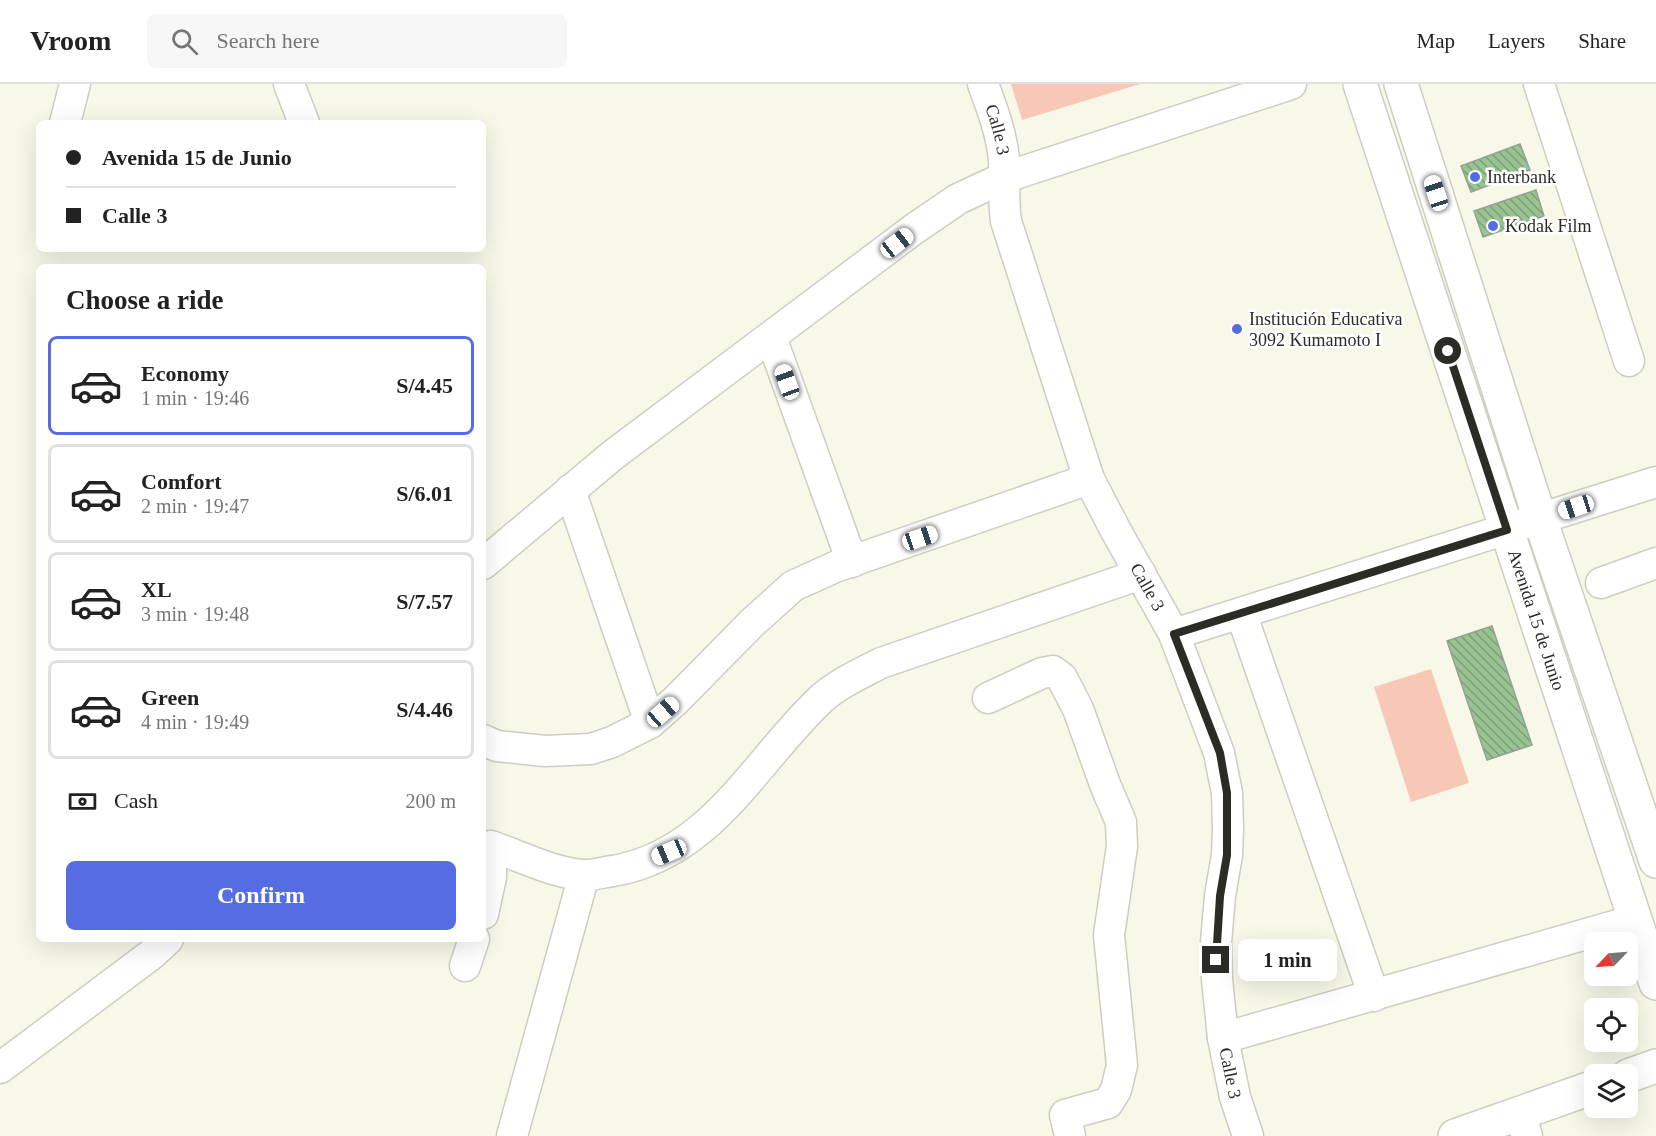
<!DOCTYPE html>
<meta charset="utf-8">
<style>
body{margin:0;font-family:Georgia,serif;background:#f6f6f6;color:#222;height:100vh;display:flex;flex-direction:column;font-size:22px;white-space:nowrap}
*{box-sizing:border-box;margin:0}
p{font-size:20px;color:#767676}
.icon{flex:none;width:33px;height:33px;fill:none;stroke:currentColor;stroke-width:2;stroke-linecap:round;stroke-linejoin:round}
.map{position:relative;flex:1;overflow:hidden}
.sheet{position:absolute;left:36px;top:180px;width:450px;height:678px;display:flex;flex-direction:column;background:#fff;border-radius:9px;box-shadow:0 6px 24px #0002}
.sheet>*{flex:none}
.guide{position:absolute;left:36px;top:36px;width:450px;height:132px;border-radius:9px;box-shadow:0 6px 24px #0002;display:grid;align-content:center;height:132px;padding:0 30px;background:#fff}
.needle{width:39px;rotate:245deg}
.tools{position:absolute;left:1584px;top:848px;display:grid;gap:12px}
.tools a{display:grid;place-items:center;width:54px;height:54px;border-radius:9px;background:#fff;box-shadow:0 6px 24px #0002;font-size:30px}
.end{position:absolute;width:27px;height:27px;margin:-14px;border:8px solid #2c2c27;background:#fff;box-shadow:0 0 0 3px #fff}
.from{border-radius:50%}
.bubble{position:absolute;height:42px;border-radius:9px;background:#fff;box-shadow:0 6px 24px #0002;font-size:20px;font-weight:700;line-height:42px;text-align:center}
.car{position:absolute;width:18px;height:36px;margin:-18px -9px;border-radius:8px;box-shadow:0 0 4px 2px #0007;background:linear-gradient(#fff 24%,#345 0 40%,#fff 0 76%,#345 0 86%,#fff 0)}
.guide b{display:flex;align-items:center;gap:21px;height:57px;font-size:22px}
.guide b+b{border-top:2px solid #e0e0e0}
.guide i{width:15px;height:15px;background:#222}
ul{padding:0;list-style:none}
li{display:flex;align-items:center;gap:18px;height:99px;margin:0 12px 9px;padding:0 18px;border:3px solid #e0e0e0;border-radius:9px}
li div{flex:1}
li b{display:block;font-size:22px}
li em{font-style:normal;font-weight:700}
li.active{border-color:#566ce2}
li>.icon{width:54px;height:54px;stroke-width:1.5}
h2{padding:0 30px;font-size:27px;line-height:72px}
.pay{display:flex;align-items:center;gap:15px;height:66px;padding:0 30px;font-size:22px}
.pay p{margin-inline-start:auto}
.cta{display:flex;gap:12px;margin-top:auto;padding:12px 30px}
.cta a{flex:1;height:69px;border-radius:9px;background:#566ce2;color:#fff;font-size:24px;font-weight:700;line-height:69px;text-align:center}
header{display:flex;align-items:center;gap:36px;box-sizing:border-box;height:84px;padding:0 30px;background:#fff;border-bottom:2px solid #e0e0e0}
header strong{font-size:28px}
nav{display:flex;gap:33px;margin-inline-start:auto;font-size:21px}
.search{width:420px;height:54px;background:#f6f6f6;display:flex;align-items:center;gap:15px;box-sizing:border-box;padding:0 21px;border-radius:9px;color:#767676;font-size:22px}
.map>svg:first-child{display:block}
.pitch{fill:#f7c8b5}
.building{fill:url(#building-back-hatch);stroke:#96a095;stroke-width:1.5}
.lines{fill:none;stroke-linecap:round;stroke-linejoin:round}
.street-casing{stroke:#cdcebf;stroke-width:33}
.secondary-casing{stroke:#cdcebf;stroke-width:36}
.street{stroke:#fff;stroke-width:30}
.secondary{stroke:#fff;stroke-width:33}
.route{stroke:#2c2c27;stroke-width:8}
.poi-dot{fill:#566ce2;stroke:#fff;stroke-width:2}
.labels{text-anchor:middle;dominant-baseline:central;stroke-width:5;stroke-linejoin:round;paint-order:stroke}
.street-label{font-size:18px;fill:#2c2c27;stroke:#fff}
.poi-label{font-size:18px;fill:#2c2c27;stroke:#fff;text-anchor:start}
</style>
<header>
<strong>Vroom</strong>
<div class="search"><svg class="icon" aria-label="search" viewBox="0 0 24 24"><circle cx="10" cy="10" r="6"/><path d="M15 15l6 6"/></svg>Search here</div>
<nav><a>Map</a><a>Layers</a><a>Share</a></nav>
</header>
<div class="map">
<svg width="1656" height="1052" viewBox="0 0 1656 1052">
<defs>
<pattern id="building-back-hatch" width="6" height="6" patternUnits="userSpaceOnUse" patternTransform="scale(1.5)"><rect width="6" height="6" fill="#99c492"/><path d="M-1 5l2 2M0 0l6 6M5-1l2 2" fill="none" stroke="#7d9f77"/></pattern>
</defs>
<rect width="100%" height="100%" fill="#f8f8e9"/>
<!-- pitch -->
<g class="pitch">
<polygon points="1011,0 1140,0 1022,36"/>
<polygon points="1431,585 1469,699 1411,718 1374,603"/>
</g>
<!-- building -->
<g class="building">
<polygon points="1520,60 1530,86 1471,108 1461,82"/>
<polygon points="1536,106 1544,132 1483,153 1474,127"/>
<polygon points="1492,542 1532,661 1487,676 1447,557"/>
</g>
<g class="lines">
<!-- street casing -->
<g class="street-casing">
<g id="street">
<polyline points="289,0 304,39"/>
<path id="s1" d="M983 0C992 24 1002 51 1004 76 1005 97 1003 117 1006 137L1089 395 1116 447 1174 550 1219 669 1227 709 1228 745 1227 771 1220 812 1216 858 1217 895 1223 954 1235 1013 1248 1052"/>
<polyline points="1539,0 1629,277"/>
<polyline points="65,39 75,0"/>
<polyline points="771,253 852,478"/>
<polyline points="570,406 650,639"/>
<polyline points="483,480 613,371 914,145 958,115 1003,94 1291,0"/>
<polyline points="1601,499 1656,479"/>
<polyline points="1241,529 1374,912"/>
<polyline points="1174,550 1656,398"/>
<polyline points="988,614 1042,589 1053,587 1062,594 1078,625 1106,703 1121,738 1122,762 1109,851 1122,981 1116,1006 1108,1019 1065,1031 1070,1052"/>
<polyline points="483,656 497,662 545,667 591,665 612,658 650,639 675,617 752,539 793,502 835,483 1089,395"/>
<path d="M483 830 491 793V762C520 772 551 788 582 791 592 792 603 788 613 787 710 771 754 679 819 617 837 600 860 590 881 579L1141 490"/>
<polyline points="465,882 474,855"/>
<polyline points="1223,954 1635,836"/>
<polyline points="0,984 152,870 168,855"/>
<polyline points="1520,1029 1527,1052"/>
<polyline points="512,1052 584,791"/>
</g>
</g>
<!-- secondary casing -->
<g class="secondary-casing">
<g id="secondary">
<path id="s2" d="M1360 0 1656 899"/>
<polyline points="1401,0 1540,435 1656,777"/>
<polyline points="1628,992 1656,982"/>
<polyline points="1455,1052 1594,1003"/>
</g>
</g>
<!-- street -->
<use href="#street" class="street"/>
<!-- secondary -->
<use href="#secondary" class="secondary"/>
</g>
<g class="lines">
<!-- route -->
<polyline class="route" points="1216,876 1220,812 1227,771 1227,709 1220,669 1174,550 1507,446 1448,267"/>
</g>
<!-- markers -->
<g class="poi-dot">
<circle cx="1475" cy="93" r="6"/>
<circle cx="1493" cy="142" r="6"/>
<circle cx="1237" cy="245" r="6"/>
</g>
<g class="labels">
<!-- street labels -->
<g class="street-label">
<text stroke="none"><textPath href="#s1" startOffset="48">Calle 3</textPath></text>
<text stroke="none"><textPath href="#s1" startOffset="534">Calle 3</textPath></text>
<text stroke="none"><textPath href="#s2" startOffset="564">Avenida 15 de Junio</textPath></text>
<text stroke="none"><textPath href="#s1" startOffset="1038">Calle 3</textPath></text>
</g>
<!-- poi labels -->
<g class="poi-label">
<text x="1487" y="93">Interbank</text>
<text x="1505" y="142">Kodak Film</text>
<text x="1249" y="235">Institución Educativa<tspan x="1249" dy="21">3092 Kumamoto I</tspan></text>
</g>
</g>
</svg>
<div class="tools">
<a><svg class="needle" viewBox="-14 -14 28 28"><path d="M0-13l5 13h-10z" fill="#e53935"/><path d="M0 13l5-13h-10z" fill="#767676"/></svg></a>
<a><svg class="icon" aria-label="locate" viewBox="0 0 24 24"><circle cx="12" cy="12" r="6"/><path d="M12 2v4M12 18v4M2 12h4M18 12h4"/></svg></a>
<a><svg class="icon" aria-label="layers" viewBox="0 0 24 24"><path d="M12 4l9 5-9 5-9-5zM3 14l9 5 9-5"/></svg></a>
</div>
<i class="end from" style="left:1448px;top:267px"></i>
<i class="end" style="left:1216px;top:876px"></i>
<div class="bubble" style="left:1238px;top:855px;width:99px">1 min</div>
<i class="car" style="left:1436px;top:109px;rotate:342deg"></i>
<i class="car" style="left:897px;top:159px;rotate:52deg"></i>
<i class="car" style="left:787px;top:298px;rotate:340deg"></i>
<i class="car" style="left:1576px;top:423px;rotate:252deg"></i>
<i class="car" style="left:920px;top:454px;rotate:71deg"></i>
<i class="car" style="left:663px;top:628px;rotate:49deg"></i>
<i class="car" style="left:669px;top:768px;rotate:247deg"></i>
<div class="guide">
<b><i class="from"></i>Avenida 15 de Junio</b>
<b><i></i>Calle 3</b>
</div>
<section class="sheet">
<h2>Choose a ride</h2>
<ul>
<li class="active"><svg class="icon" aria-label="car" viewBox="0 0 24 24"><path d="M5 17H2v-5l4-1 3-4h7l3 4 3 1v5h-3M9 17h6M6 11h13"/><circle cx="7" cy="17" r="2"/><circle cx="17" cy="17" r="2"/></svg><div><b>Economy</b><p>1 min · 19:46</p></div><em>S/4.45</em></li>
<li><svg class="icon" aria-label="car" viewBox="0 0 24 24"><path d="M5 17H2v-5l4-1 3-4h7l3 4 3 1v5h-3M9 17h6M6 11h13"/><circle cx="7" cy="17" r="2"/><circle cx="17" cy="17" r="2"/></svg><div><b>Comfort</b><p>2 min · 19:47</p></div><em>S/6.01</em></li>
<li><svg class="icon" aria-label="car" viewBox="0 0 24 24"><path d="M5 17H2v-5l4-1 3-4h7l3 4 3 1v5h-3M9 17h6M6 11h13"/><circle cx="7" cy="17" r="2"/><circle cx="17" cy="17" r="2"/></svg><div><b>XL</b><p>3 min · 19:48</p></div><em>S/7.57</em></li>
<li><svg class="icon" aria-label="car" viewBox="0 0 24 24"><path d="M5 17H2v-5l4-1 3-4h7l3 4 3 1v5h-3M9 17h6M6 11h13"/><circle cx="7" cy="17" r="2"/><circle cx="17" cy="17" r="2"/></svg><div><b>Green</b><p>4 min · 19:49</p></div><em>S/4.46</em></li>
</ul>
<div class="pay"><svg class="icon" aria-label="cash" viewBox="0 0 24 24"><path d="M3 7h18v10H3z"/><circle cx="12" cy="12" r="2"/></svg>Cash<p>200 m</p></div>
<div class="cta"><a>Confirm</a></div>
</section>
</div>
